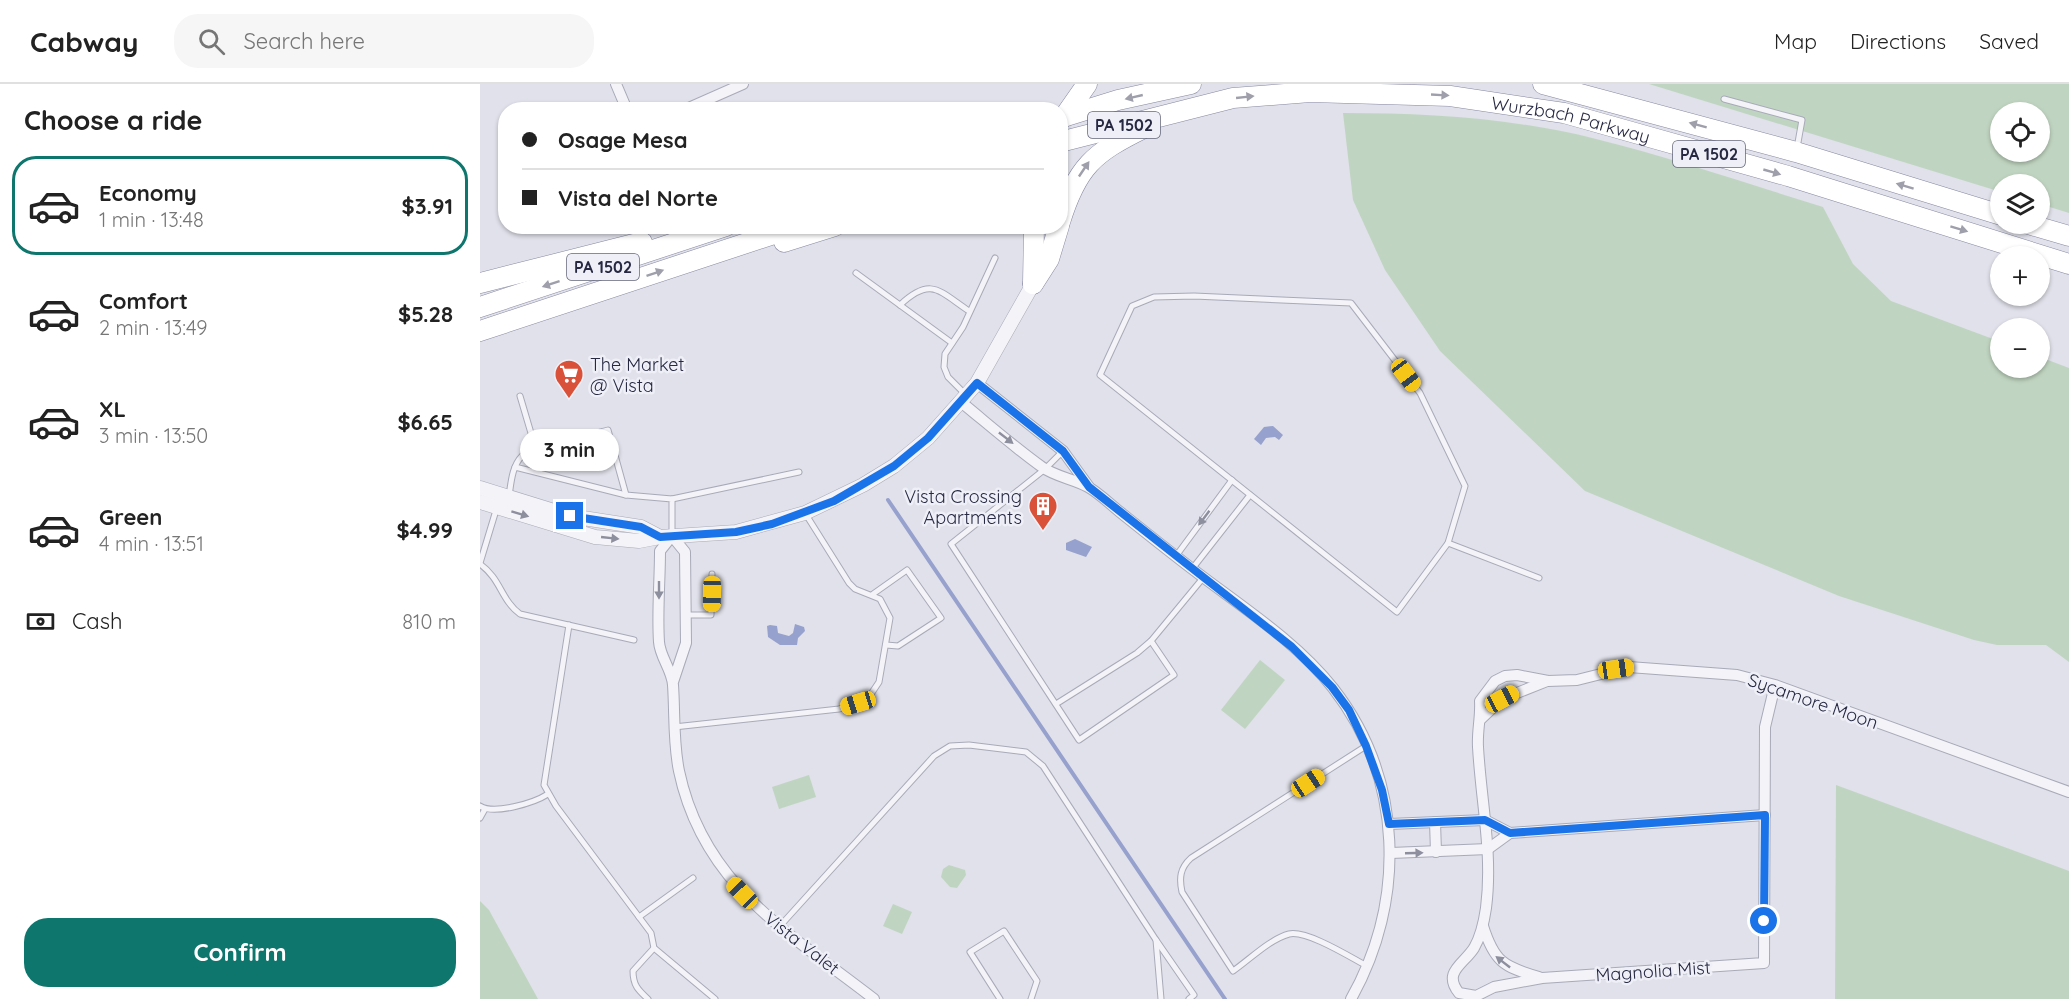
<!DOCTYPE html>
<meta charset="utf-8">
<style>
body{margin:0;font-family:Quicksand,sans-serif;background:#f6f6f6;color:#222;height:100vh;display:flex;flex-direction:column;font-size:22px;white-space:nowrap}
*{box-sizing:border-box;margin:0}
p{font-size:20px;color:#767676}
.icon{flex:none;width:33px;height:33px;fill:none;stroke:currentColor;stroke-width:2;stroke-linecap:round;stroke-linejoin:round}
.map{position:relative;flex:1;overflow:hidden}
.panel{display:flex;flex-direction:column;background:#fff;width:480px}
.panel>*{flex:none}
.top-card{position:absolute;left:18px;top:18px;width:570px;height:132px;border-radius:24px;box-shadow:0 2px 4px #0004;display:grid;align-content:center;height:132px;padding:0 24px;background:#fff}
.tools{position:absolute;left:1510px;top:18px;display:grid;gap:12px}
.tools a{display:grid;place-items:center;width:60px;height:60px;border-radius:50%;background:#fff;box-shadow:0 2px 4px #0004;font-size:30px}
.end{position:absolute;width:27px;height:27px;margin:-14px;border:8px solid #1a73e8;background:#fff;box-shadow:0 0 0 3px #fff}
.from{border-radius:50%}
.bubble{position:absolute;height:42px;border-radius:21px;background:#fff;box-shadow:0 2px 4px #0004;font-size:20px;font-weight:800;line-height:42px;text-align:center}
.car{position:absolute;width:18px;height:36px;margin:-18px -9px;border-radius:8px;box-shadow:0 0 4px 2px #0007;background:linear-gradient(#f5c518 24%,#345 0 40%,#f5c518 0 76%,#345 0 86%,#f5c518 0)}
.top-card b{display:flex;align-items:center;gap:21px;height:57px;font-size:22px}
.top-card b+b{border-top:2px solid #e0e0e0}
.top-card i{width:15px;height:15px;background:#222}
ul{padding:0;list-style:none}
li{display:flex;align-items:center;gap:18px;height:99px;margin:0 12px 9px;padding:0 12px;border:3px solid transparent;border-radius:24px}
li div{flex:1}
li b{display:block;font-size:22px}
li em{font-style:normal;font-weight:800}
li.selected{border-color:#0f766e}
li>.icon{width:54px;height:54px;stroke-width:1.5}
h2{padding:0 24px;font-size:27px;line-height:72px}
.pay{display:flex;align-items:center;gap:15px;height:66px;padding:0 24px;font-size:22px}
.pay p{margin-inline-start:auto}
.cta{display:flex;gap:12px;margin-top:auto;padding:12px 24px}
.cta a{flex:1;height:69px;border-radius:24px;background:#0f766e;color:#fff;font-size:24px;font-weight:800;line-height:69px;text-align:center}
header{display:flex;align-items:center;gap:36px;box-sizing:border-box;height:84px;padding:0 30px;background:#fff;border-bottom:2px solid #e0e0e0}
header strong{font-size:28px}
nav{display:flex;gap:33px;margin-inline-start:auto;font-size:21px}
.search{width:420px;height:54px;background:#f6f6f6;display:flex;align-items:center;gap:15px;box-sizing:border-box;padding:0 21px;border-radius:24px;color:#767676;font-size:22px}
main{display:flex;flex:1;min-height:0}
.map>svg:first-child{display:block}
.green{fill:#c0d5c1;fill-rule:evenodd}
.water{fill:#97a1cd}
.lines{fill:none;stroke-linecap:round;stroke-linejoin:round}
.stream{stroke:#97a1cd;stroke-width:4}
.service-casing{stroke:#a8aab8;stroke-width:7}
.minor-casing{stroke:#a8aab8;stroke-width:12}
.tertiary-casing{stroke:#a8aab8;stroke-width:15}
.motorway-casing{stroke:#8688a2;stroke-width:21}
.service{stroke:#f3f3f8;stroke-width:5}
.minor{stroke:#f3f3f8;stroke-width:10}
.tertiary{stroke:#f3f3f8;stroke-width:14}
.motorway{stroke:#fff;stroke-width:20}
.oneway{fill:#9e9faa}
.oneway2{fill:#8d8e9e}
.route{stroke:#1a73e8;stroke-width:8}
.labels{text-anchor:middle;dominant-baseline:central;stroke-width:5;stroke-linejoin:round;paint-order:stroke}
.shield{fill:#eff0f7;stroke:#636579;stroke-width:1.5}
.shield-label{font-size:16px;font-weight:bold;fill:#272943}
.street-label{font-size:18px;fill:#272943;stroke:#eff0f7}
.poi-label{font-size:18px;fill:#272943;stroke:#eff0f7;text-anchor:start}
</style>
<header>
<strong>Cabway</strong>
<div class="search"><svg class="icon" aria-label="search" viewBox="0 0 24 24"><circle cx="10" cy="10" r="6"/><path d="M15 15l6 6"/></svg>Search here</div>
<nav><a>Map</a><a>Directions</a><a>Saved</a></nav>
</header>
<main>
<section class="panel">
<h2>Choose a ride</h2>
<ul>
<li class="selected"><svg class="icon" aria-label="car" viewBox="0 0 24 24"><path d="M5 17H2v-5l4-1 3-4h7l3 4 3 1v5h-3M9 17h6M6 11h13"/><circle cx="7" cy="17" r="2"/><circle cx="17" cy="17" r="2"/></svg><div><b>Economy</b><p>1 min · 13:48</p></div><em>$3.91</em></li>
<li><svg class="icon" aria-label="car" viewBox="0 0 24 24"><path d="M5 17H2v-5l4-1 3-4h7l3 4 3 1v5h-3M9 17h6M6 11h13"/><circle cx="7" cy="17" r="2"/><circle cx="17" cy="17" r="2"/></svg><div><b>Comfort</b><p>2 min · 13:49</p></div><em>$5.28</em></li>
<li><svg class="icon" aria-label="car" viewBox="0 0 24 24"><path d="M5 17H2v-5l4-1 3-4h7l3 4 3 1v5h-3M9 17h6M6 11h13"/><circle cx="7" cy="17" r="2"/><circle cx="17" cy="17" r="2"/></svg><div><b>XL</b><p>3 min · 13:50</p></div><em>$6.65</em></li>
<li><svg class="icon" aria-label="car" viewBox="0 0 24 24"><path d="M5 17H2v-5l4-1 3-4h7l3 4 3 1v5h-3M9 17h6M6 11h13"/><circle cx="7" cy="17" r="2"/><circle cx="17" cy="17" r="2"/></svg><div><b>Green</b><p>4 min · 13:51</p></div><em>$4.99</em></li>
</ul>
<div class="pay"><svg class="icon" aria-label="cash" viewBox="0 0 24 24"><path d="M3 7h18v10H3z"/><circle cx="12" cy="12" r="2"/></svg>Cash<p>810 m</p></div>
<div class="cta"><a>Confirm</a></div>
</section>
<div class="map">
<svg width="1589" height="915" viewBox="0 0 1589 915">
<rect width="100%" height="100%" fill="#e0e1ea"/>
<!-- green -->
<g class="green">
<path d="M1169 0H1589V129L1560 120V100H1521V108ZM1521 28H1560V68H1521Z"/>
<path d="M863 29C948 29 1033 34 1116 55 1193 74 1268 100 1343 123L1373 180 1411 217 1521 258V284H1560V273L1589 284V578L1566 561H1517L1494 556 1359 512 1105 407 960 267 905 186 873 116Z"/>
<polygon points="780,576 805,596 765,645 741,626"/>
<polygon points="329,691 336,713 299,725 292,703"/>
<polygon points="1356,701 1589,787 1589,915 1355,915"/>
<polygon points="469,781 485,786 486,791 477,804 470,803 461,793 463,785"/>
<polygon points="0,817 9,826 58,915 0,915"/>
<polygon points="413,820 432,828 422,850 403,842"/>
</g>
<!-- water -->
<g class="water">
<polygon points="793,342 803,351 799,356 795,353 786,354 781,361 774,355 784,343"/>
<polygon points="595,455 612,463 606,473 586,466 586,459"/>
<polygon points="315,540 324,543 325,547 318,554 317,561 300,561 288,553 287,542 290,541 297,542 298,549 309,552 313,549"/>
</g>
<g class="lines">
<!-- stream -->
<polyline class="stream" points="408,416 745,915"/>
<!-- service casing -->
<g class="service-casing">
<g id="service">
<polyline points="1244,15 1322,36 1317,64"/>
<polyline points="376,189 472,259"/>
<polygon points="714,212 871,219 940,309 985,402 968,459 917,528 620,291 652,222 674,213"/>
<path d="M420 221C451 192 459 207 489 227"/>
<polyline points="485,310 468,293 464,283 465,270 483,243 515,174"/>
<polyline points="40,312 56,366"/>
<polyline points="583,367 565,385 471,460 599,656 694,591 671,557"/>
<polyline points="35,383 146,411 192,415 192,450"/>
<path d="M29 412C31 399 32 382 42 372 54 362 110 351 128 346L146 411"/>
<polyline points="192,415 319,388"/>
<polyline points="968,459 1059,494"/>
<polyline points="696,472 752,396"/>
<polyline points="0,479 17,423"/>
<path d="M0 480C21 495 21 516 40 530L154 556"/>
<polyline points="712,485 770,411"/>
<polyline points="393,510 427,486 461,534 418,562 406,561"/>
<polyline points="206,531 231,531 232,490"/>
<polyline points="89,541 64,701 76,722 171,849 174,864 235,915"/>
<polyline points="576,620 657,569 671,557 723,494"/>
<polyline points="194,643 359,625 378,619 391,610 399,598 410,534 400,515 375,505 369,499 325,429"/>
<path d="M886 662 711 774C700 784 699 794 702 808L753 887C769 876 790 855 809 850 827 846 870 873 887 882"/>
<path d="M0 722C14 731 54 719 68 710"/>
<polyline points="0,734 5,725"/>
<polyline points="159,833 213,794"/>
<polyline points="300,842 454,672 470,662 489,661 546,668 563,682 676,856 681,915"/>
<polyline points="676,856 714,911 709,915"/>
<path d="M168 915C158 906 153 901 153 887L174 864"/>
<polyline points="520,915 490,868 524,847 557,897 551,915"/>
</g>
</g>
<!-- minor casing -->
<g class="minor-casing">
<g id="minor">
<polyline points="136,0 147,26"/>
<polyline points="204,26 263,0"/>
<polyline points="497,299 583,367 609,403"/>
<path d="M481 318C508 340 534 363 562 383 576 393 594 395 608 403 619 409 630 420 640 428 665 448 690 468 715 487 762 523 817 558 853 604 924 695 926 817 871 915"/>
<path d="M193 598 206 559 205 468 192 452 180 467C180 497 177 528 179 558 180 573 192 586 193 601 195 630 193 658 199 687 223 801 309 849 394 915"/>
<path d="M1295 601 1285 643 1284 879 1062 894 1014 903 996 912 979 909C962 888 984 880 994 864 1001 852 1004 838 1006 824 1013 770 1001 717 998 663 997 647 1001 633 1000 617L1015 597 1025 592 1037 591 1068 597 1097 596 1149 583 1257 591 1295 601 1589 708"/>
<polyline points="1001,635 1022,615 1067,597"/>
<polyline points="955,738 956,768"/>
<polyline points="909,740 1005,736 1030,749 1285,731"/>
<polyline points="911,769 1008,765 1030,749"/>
<path d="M1003 842C1014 877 1023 883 1059 893"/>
</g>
</g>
<!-- tertiary casing -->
<g class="tertiary-casing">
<g id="tertiary">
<polyline points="0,404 90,432 161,443 180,453"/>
<polyline points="0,418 115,453 159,457 180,453 256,448 325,429 383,401 414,382 448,354 497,299 553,200"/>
</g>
</g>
<!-- motorway casing -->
<g class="motorway-casing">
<g id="motorway">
<polyline points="1063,0 1316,68 1521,131"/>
<polyline points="584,33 607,0"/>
<polyline points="580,34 638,16 711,0"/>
<path id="s1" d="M580 58 753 14 830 8 970 12 1084 29 1308 92 1589 180"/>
<path d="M580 138C597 83 613 69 664 44"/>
<polyline points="1548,140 1589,152"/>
<polyline points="304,158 355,142"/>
<polyline points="0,199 162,158"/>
<polyline points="553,200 569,175 579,142"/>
<polyline points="553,200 554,142"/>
<polyline points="0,223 246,142"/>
<polyline points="0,247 318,142"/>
</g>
</g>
<!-- service -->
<use href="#service" class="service"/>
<!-- minor -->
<use href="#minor" class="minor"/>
<!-- tertiary -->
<use href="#tertiary" class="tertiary"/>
<!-- motorway -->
<use href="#motorway" class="motorway"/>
</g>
<!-- one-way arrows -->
<defs><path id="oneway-solid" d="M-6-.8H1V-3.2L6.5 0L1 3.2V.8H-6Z" transform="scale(1.5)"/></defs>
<g class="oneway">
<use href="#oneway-solid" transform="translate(960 11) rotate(3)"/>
<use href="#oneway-solid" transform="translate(654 13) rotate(167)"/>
<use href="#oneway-solid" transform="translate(765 13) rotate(-6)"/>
<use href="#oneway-solid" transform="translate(1218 41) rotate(-165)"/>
<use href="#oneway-solid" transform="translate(604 85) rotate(-56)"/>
<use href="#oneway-solid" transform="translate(1292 88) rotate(16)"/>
<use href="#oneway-solid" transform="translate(1425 102) rotate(-163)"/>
<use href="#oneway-solid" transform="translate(1479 145) rotate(17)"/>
<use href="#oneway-solid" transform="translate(175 189) rotate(-19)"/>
<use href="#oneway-solid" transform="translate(71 200) rotate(162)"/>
</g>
<g class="oneway2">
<use href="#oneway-solid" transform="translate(526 354) rotate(38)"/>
<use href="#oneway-solid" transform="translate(40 430) rotate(17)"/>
<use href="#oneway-solid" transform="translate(724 434) rotate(127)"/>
<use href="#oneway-solid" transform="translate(130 454) rotate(6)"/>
<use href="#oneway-solid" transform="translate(179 506) rotate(90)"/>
<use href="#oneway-solid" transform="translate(934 769) rotate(-2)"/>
<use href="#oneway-solid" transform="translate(1023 878) rotate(-142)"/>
</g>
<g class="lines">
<!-- route -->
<polyline class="route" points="90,432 161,443 180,453 256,448 292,440 354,417 414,382 448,354 497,299 583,367 609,403 812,563 852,603 869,626 886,662 902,706 909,740 1005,736 1030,749 1285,731 1284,837"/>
</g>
<!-- icons -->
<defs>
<g id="supermarket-pin" transform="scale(1.5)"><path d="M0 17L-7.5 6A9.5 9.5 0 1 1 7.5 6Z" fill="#da513a" stroke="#eff0f7"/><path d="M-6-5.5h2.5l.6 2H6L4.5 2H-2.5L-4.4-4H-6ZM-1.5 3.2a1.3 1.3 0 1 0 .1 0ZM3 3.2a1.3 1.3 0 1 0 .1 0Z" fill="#fff"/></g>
<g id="building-pin" transform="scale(1.5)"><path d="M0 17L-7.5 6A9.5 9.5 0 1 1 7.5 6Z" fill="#da513a" stroke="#eff0f7"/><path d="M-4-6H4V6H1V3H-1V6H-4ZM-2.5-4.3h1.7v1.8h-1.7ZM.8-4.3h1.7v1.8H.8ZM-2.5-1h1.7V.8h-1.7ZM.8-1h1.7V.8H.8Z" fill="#fff"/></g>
</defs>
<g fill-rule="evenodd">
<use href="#supermarket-pin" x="89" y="290"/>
<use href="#building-pin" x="563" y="422"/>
</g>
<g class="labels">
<!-- shield labels -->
<g class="shield">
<rect x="608" y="28" width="72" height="26" rx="4.5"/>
<rect x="1193" y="57" width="72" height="26" rx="4.5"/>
<rect x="87" y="170" width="72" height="26" rx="4.5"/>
</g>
<g class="shield-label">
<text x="644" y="41">PA 1502</text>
<text x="1229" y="70">PA 1502</text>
<text x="123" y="183">PA 1502</text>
</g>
<!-- street labels -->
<g class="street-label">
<text stroke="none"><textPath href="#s1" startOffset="519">Wurzbach Parkway</textPath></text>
<text transform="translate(1333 617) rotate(19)">Sycamore Moon</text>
<text transform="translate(322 859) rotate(38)">Vista Valet</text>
<text transform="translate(1173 887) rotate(-4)">Magnolia Mist</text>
</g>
<!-- poi labels -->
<g class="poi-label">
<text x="110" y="280">The Market<tspan x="110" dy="21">@ Vista</tspan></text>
<text x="542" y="412" text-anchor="end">Vista Crossing<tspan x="542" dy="21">Apartments</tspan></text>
</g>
</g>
</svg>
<div class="tools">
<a><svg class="icon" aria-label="locate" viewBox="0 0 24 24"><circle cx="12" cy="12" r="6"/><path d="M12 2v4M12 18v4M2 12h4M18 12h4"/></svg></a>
<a><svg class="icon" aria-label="layers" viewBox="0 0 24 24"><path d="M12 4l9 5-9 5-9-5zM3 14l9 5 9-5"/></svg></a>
<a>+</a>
<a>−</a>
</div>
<i class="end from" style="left:1284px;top:837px"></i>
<i class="end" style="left:90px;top:432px"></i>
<div class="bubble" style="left:40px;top:345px;width:99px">3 min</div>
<i class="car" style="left:926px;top:291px;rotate:143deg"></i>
<i class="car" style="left:232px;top:510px;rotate:181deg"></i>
<i class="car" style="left:1136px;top:585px;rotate:82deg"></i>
<i class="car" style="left:1022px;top:615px;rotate:62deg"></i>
<i class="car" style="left:378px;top:619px;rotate:253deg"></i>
<i class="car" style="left:828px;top:699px;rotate:57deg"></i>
<i class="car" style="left:262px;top:809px;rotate:316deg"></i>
<div class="top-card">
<b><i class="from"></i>Osage Mesa</b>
<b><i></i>Vista del Norte</b>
</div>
</div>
</main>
